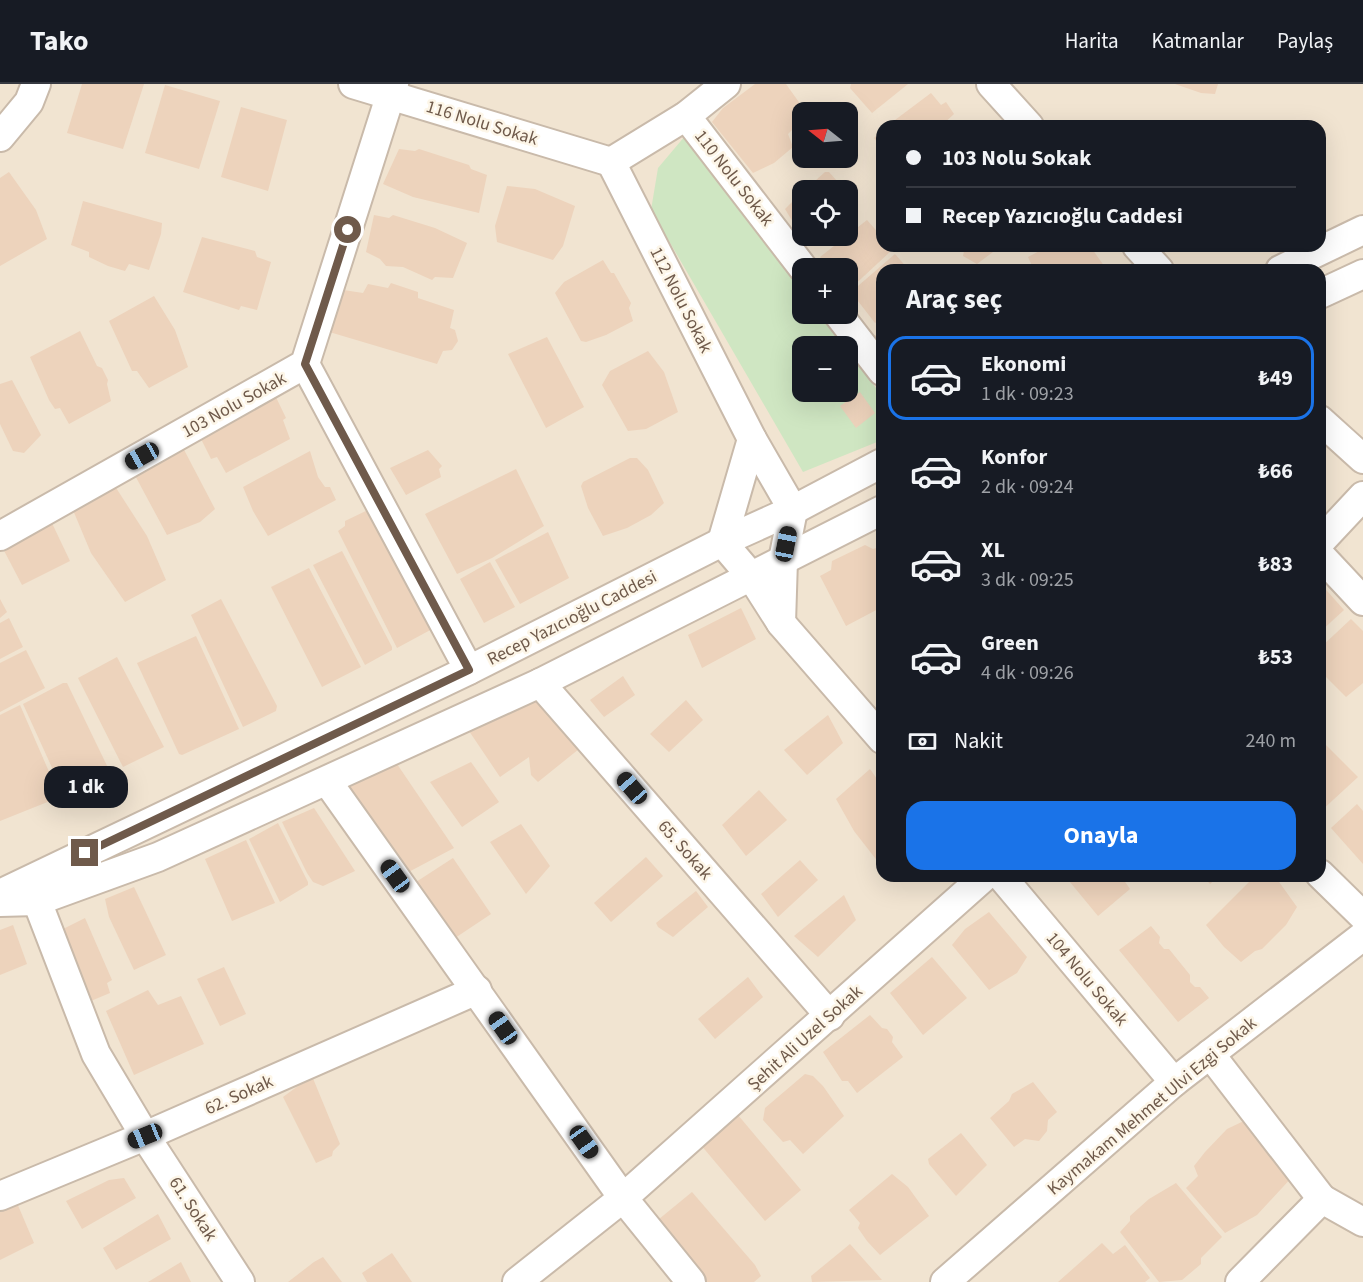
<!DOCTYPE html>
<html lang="tr">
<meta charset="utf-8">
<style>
body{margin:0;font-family:"Source Sans 3",sans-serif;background:#242831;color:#f1f3f6;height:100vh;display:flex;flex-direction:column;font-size:22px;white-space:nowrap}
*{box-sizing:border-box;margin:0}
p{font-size:20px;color:#9ea1a6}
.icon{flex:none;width:33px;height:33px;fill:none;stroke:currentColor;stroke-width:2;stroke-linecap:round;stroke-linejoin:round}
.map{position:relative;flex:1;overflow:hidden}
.panel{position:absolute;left:876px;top:180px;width:450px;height:618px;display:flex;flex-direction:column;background:#171b24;border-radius:18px;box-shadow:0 6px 24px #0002}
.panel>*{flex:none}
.hud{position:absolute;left:876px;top:36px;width:450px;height:132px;border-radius:18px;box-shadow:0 6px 24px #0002;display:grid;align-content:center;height:132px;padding:0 30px;background:#171b24}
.needle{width:39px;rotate:287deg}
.controls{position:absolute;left:792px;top:18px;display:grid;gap:12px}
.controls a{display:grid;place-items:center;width:66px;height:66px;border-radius:12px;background:#171b24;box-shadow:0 6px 24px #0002;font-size:30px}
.end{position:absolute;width:27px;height:27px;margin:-14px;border:8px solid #6f5a4b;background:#fff;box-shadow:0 0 0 3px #fff}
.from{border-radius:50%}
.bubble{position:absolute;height:42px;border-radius:18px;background:#171b24;box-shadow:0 6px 24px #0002;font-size:20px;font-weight:700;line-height:42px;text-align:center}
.car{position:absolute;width:18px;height:36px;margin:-18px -9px;border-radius:8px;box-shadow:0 0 4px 2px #0007;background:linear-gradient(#222 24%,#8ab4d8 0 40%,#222 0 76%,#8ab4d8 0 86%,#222 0)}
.hud b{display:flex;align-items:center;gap:21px;height:57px;font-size:22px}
.hud b+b{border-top:2px solid #363941}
.hud i{width:15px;height:15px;background:#f1f3f6}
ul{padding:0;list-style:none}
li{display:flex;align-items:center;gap:18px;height:84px;margin:0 12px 9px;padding:0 18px;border:3px solid transparent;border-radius:18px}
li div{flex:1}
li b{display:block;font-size:22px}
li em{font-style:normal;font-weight:700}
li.selected{border-color:#1a73e8}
li>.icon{width:54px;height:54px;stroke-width:1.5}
h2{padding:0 30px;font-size:27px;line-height:72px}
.pay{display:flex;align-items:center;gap:15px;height:66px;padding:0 30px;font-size:22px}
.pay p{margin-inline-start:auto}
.action{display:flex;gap:12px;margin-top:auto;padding:12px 30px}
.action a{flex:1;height:69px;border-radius:18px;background:#1a73e8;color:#fff;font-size:24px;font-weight:700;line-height:69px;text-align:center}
header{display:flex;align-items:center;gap:36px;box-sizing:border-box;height:84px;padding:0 30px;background:#171b24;border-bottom:2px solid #363941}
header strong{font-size:28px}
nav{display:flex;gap:33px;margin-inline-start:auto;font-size:21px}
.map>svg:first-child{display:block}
.residential{fill:#f1e4d1;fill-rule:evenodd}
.green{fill:#cfe6c2}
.building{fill:#edd3bc}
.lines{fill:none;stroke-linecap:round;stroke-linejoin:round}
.minor-casing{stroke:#c9baaa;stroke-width:32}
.minor{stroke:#fff;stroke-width:28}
.route{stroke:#6f5a4b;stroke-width:8}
.labels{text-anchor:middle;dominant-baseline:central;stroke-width:5;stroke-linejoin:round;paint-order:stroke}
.street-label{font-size:18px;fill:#6f5a4b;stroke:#fdf6e8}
</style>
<header>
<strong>Tako</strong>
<nav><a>Harita</a><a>Katmanlar</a><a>Paylaş</a></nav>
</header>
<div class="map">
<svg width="1363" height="1198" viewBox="0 0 1363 1198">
<rect width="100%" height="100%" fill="#faf2e2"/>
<!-- residential -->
<path class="residential" d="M0 0H1363V1198H0ZM802 28H848V74H802ZM882 42H1320V162H882ZM802 106H848V152H802ZM802 184H848V230H802ZM882 186H1320V792H882ZM802 262H848V308H802Z"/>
<!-- green -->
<polygon class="green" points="685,52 802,207 802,230 819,230 844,262 802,262 802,308 848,308 848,267 882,312 882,356 803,388 651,126 658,84"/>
<!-- building -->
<g class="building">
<polygon points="82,0 144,0 123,65 67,49"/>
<polygon points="755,0 786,0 806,28 802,28 802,36 788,50 793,63 774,79 753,89 712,38 723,24"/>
<polygon points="851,0 908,0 872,29 850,4"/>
<polygon points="1175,0 1218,0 1215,10 1201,9"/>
<polygon points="165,1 220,17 199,85 145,69"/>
<polygon points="931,9 941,21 946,18 954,30 941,42 887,42"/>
<polygon points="241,23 287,36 268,107 221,93"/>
<polygon points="882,46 882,64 874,54"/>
<polygon points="399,65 415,67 419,65 469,81 471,85 487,91 479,129 413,113 383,100"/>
<polygon points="9,88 36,126 47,155 0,182 0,94"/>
<polygon points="825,88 829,88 845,106 805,106"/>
<polygon points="507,102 535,105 575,122 563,162 553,176 497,158 495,142"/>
<polygon points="802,108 802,152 821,152 811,159 802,153 785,125"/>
<polygon points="848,110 857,123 848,130"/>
<polygon points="83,117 162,139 161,150 149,186 129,180 125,187 108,182 89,173 89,168 71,161"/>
<polygon points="374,131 389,134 393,131 435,144 467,159 453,194 435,193 432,196 403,183 386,182 380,175 366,168"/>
<polygon points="867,136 882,153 882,162 889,162 892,166 849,206 848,184 829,184 820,173"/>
<polygon points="202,153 255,167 257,173 271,178 257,226 241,222 239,226 183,208"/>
<polygon points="961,162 1013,162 1006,166 1001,162 977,180 963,172 964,167"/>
<polygon points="1049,162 1090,162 1107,186 1034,186 1028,173"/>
<polygon points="895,170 909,186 882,186 882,235 875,239 851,208"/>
<polygon points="603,176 611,189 614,189 631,219 629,224 633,237 606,251 586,258 581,257 555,209 564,198"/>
<polygon points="391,199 418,208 418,214 454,226 450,244 455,246 458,257 452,266 443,267 437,280 326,247 337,205 363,209 368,200 388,204"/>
<polygon points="154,212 175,246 188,283 149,304 137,287 132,287 109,237"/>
<polygon points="80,247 97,282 102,284 108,296 107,300 111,317 69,340 60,324 55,325 49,316 30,273"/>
<polygon points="882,248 882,277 870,254"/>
<polygon points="547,253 584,323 546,344 508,270"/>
<polygon points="648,267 664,288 678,328 646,345 628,347 602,301 610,287"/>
<polygon points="12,296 41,351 24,369 13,367 0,340 0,300"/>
<polygon points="273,307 286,334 283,336 290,355 226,389 217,373 211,375 197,347"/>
<polygon points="860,308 875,329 856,344 840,322"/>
<polygon points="181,360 215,425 200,438 167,451 131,384"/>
<polygon points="428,366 442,382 439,385 441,393 406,411 390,384"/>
<polygon points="310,367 318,393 325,403 330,403 336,416 268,452 253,427 243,403"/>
<polygon points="630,374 637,374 648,386 664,419 651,431 627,444 603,452 588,424 581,402 583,398"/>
<polygon points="516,385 544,442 492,474 457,490 425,430"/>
<polygon points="111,396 147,452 166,496 125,518 91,469 70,419"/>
<polygon points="372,424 434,544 397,564 338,447 345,442 345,437"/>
<polygon points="50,435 70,477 22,501 0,459"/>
<polygon points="548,448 569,494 520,520 495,476"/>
<polygon points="865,461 873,465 882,462 882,523 846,542 820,492 831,486 832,477"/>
<polygon points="342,467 392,563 392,566 365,581 313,481"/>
<polygon points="490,478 515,523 484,539 460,495"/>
<polygon points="309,484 361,583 322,603 271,503"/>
<polygon points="1320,499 1344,526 1320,548"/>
<polygon points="0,515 7,528 0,534"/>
<polygon points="221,515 277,622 276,627 243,643 191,531"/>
<polygon points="741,524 756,555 702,584 688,551"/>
<polygon points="9,534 23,563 0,575 0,539"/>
<polygon points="1351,535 1363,547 1363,599 1346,613 1320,587 1320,564"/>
<polygon points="196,552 239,645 182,671 179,670 137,579"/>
<polygon points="26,566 45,604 0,628 0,579"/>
<polygon points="117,573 164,663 123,683 78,594"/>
<polygon points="623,592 635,611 604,633 590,616"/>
<polygon points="63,599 67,599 111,690 64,710 23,620"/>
<polygon points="538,612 579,665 538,698 531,691 529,673 500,693 469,647"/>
<polygon points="686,616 703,636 669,668 650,650"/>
<polygon points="20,621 60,713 0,737 0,631"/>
<polygon points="828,631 843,659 807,691 784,666"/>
<polygon points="1323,658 1358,693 1320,728 1320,661"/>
<polygon points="471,678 499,718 462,743 430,698"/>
<polygon points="397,680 454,764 401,792 342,706"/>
<polygon points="870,685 882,702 882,783 854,747 836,715"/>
<polygon points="759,706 787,736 746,772 722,741"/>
<polygon points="1357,720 1363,727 1363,780 1331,744"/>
<polygon points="314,724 355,787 323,802 313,798 307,789 282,738"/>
<polygon points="278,739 308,798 308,801 280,818 249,755"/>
<polygon points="521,740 550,782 526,810 490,758"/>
<polygon points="246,756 275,819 232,837 205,775"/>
<polygon points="646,773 663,792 611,838 594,819"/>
<polygon points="453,774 491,830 455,854 416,798"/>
<polygon points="800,776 818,796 778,833 761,810"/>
<polygon points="1065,792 1121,792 1130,805 1098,832"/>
<polygon points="1203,792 1219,792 1210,800"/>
<polygon points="1255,792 1272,792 1277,795 1297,823 1286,841 1262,865 1255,867 1241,878 1224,863 1206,841"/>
<polygon points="134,803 166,871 134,886 109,833 105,815"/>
<polygon points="696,807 708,823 673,853 658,843 656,839"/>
<polygon points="844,811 856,836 818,873 794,852"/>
<polygon points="989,828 1027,873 1017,889 989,906 952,861 965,845"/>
<polygon points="85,834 112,896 107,899 110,909 86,919 55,849"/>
<polygon points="13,841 27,880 0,891 0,846"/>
<polygon points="1151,842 1160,853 1159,859 1164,865 1169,865 1190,891 1190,898 1195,903 1200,903 1209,914 1178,938 1119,866"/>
<polygon points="932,873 967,914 923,951 890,909"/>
<polygon points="224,883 246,930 220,942 197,895"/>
<polygon points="748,893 763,913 715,955 698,935"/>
<polygon points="148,906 158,921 181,912 204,960 134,991 106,927"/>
<polygon points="870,931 882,944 887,945 893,953 892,958 903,973 857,1009 848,997 842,997 823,968"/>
<polygon points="805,990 813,992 823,1002 844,1032 803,1070 790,1056 783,1058 763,1036 765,1024"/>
<polygon points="312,992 340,1060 333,1067 332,1072 316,1079 283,1013 298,1002 297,998"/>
<polygon points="1033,998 1057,1028 1048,1036 1047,1047 1039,1057 1025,1055 1014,1063 990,1034 1009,1017 1012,1010"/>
<polygon points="738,1031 801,1106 765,1137 700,1060"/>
<polygon points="1248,1035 1294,1091 1257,1131 1225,1149 1186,1104 1198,1092 1194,1082 1205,1068 1227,1045"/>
<polygon points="961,1049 987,1081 956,1112 929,1080 928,1075"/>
<polygon points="892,1090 908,1103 929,1132 880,1171 867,1157 858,1144 860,1139 849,1126"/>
<polygon points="124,1094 136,1114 82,1145 66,1117 109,1096"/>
<polygon points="1176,1099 1222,1153 1201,1174 1201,1180 1182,1196 1159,1198 1120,1148 1130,1137 1130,1132 1149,1115"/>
<polygon points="692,1108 755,1181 761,1192 754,1198 699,1198 653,1140"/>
<polygon points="17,1119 34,1159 0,1176 0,1126"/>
<polygon points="158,1130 171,1155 116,1186 103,1164"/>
<polygon points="1102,1159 1113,1170 1125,1161 1150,1194 1145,1198 1058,1198"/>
<polygon points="850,1160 882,1196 812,1198 811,1192"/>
<polygon points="392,1169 412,1198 367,1198 362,1189"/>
<polygon points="323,1173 342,1198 288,1198 314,1178"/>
<polygon points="181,1178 191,1198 148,1198"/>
</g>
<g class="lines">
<!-- minor casing -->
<g class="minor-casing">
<g id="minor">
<polyline points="353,0 611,78"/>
<polyline points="991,0 1029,42"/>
<polyline points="686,32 803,184"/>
<polyline points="0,53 29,18 36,0"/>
<polyline points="611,78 752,355 793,426 783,476 781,539"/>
<polyline points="611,78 686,32 726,0"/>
<polyline points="1137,162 1159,186"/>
<polyline points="1280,186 1363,146"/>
<polyline points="1320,210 1363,190"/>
<polyline points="838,230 882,287"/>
<polyline points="305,280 469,586"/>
<polyline points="1320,336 1363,375"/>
<polyline points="752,355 722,458 751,492 781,539 882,655"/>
<polyline points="0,452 305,280 394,0"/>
<polyline points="1320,458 1363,412"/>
<polyline points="1320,471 1363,517"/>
<polyline points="540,599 830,932"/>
<polyline points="327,697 623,1114 691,1198"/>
<polyline points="1320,790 1363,832"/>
<polyline points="1001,792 1174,998"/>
<polyline points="0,810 469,586 722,458 793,426 882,379"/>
<polyline points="37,817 96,970 145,1052 240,1198"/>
<polyline points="0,818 37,817 158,773 540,599 882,426"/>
<polyline points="1210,970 1322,1115"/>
<polyline points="0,1112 145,1052 477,906"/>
<polyline points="517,1198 623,1114 985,792"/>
<polyline points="945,1198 1174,998 1363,852"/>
<polyline points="1240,1198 1322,1115 1363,1138"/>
</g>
</g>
<!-- minor -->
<use href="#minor" class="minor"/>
</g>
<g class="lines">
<!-- route -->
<polyline class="route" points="85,769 469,586 305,280 348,146"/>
</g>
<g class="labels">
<!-- street labels -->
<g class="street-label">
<text transform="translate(482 39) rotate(17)">116 Nolu Sokak</text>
<text transform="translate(734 94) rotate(52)">110 Nolu Sokak</text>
<text transform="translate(681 216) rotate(63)">112 Nolu Sokak</text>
<text transform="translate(234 321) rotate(-29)">103 Nolu Sokak</text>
<text transform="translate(572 534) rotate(-27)">Recep Yazıcıoğlu Caddesi</text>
<text transform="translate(685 766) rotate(49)">65. Sokak</text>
<text transform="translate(1087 895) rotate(50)">104 Nolu Sokak</text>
<text transform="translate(805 954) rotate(-42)">Şehit Ali Uzel Sokak</text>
<text transform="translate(239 1011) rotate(-24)">62. Sokak</text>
<text transform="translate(1152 1022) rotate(-40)">Kaymakam Mehmet Ulvi Ezgi Sokak</text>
<text transform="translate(193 1125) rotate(57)">61. Sokak</text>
</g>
</g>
</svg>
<div class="controls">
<a><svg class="needle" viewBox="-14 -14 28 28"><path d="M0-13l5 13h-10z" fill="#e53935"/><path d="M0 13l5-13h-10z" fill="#9ea1a6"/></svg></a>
<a><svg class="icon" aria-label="locate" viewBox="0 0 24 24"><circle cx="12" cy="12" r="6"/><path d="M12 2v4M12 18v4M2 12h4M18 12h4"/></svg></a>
<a>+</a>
<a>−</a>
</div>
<i class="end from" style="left:348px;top:146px"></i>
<i class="end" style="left:85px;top:769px"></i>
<div class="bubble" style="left:44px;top:682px;width:84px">1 dk</div>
<i class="car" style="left:142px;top:372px;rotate:241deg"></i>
<i class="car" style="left:786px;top:460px;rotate:11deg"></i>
<i class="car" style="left:632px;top:704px;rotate:319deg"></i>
<i class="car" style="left:395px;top:792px;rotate:324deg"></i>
<i class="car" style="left:503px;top:944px;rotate:325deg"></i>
<i class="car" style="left:145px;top:1052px;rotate:248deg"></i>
<i class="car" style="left:584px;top:1058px;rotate:145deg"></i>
<div class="hud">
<b><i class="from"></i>103 Nolu Sokak</b>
<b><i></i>Recep Yazıcıoğlu Caddesi</b>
</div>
<section class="panel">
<h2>Araç seç</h2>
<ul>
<li class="selected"><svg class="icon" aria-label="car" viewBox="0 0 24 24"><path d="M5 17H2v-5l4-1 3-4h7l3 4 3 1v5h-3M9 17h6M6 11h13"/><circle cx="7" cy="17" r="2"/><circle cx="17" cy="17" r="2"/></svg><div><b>Ekonomi</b><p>1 dk · 09:23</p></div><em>₺49</em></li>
<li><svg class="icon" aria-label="car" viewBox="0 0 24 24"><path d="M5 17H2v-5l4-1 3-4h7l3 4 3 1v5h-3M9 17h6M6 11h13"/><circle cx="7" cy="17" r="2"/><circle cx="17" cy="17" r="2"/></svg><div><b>Konfor</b><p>2 dk · 09:24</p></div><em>₺66</em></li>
<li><svg class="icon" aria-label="car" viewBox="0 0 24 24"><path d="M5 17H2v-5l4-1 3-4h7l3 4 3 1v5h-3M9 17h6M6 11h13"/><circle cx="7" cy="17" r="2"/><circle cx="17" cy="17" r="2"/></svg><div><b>XL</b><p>3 dk · 09:25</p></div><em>₺83</em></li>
<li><svg class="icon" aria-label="car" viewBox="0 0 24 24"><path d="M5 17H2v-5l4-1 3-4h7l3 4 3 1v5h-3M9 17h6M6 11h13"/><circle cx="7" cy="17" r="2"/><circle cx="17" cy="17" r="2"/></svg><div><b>Green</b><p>4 dk · 09:26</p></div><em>₺53</em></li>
</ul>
<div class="pay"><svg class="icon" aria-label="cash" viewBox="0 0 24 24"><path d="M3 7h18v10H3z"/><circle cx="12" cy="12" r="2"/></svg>Nakit<p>240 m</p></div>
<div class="action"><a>Onayla</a></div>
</section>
</div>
